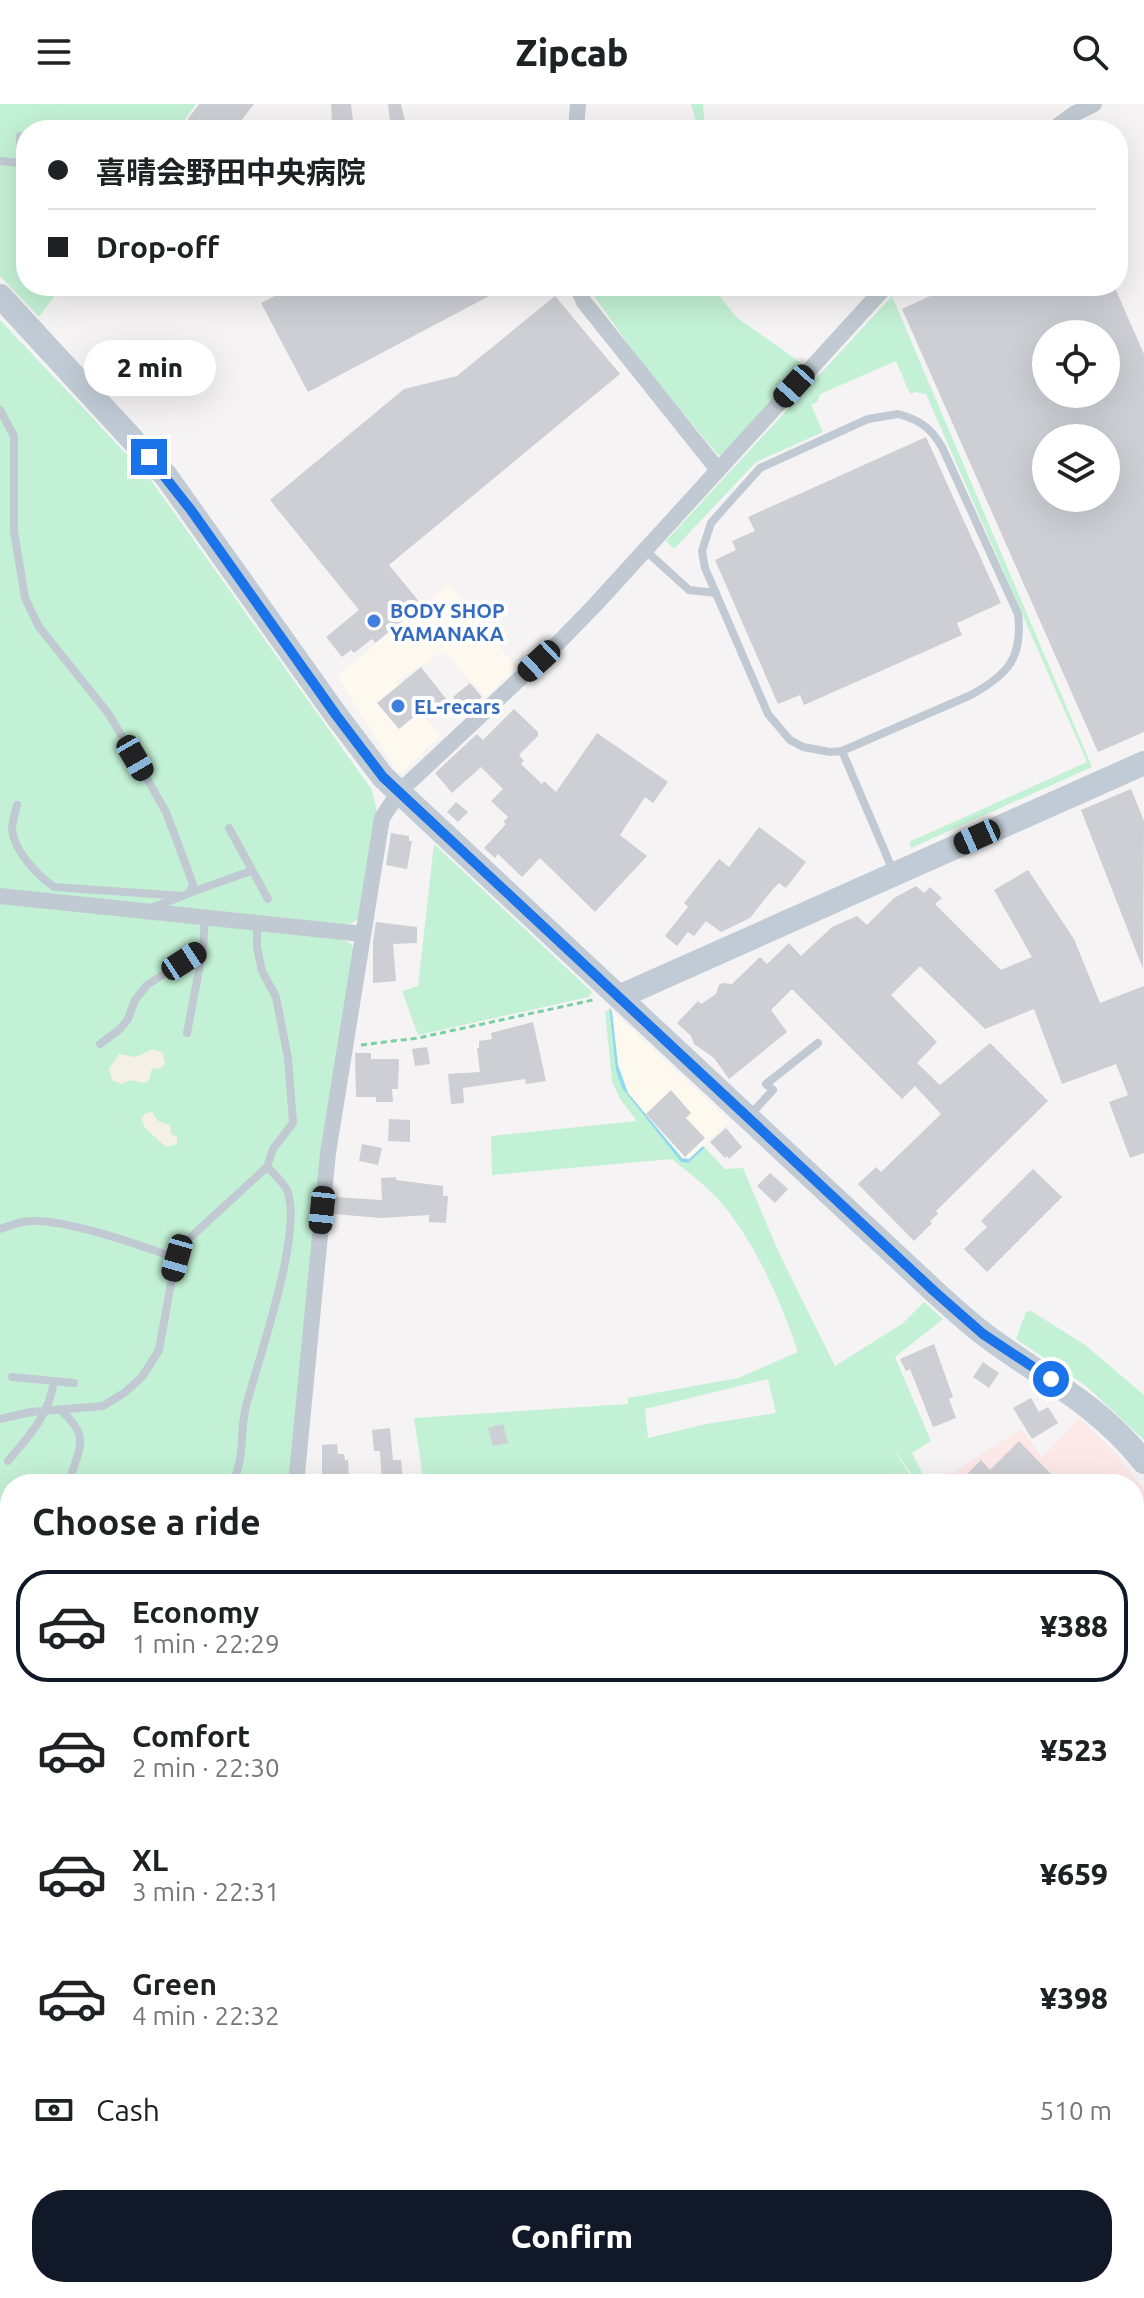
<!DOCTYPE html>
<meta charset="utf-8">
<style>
body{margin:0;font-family:Ubuntu,"Noto Sans JP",sans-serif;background:#f2f2f2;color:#202124;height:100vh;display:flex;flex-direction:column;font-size:30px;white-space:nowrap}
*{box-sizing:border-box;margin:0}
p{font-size:26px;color:#757577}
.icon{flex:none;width:44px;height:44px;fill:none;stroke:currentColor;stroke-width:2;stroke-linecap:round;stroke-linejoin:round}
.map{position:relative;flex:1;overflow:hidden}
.sheet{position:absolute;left:0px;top:1370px;width:1144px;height:824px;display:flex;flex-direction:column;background:#fff;border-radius:32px 32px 0 0;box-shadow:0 8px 32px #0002}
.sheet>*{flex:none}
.guide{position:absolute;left:16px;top:16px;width:1112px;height:176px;border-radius:32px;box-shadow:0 8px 32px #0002;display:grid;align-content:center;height:176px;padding:0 32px;background:#fff}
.tools{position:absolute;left:1032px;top:216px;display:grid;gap:16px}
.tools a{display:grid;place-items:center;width:88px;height:88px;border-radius:50%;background:#fff;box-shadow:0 8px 32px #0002;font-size:40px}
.end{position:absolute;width:36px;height:36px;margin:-18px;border:10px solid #1a73e8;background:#fff;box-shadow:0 0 0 4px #fff}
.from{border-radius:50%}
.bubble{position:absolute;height:56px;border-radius:28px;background:#fff;box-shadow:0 8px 32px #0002;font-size:26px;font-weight:800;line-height:56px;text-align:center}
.car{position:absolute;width:24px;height:48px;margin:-24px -12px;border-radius:10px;box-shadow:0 0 6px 2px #0007;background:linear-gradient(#222 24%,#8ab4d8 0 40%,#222 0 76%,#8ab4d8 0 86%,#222 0)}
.guide b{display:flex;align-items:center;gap:28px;height:76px;font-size:30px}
.guide b+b{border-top:2px solid #e0e0e0}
.guide i{width:20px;height:20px;background:#202124}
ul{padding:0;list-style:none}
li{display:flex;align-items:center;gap:24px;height:112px;margin:0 16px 12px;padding:0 16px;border:4px solid transparent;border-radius:32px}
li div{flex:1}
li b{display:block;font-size:30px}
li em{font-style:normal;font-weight:800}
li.current{border-color:#111827}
li>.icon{width:72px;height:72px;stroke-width:1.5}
h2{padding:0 32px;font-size:36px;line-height:96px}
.pay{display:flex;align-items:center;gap:20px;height:88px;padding:0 32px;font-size:30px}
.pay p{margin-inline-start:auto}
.button{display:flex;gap:16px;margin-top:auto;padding:16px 32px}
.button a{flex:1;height:92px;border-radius:32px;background:#111827;color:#fff;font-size:32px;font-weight:800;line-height:92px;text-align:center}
header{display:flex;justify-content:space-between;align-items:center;height:104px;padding:0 32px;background:#fff;font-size:36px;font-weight:800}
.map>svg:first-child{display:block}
.commercial{fill:#fdf9ef}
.medical{fill:#fce8e6}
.green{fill:#c3f1d5;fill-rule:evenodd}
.sand{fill:#f5f0e5}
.water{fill:#90daee}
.building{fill:#cdcfd5;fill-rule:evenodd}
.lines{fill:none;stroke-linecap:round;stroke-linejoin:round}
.path{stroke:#7ad0a6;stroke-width:3;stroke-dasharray:6 4;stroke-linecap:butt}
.lane{stroke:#c1cad2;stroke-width:8}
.street{stroke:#c1cad2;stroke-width:16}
.secondary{stroke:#c1cbd6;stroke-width:24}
.route{stroke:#1a73e8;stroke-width:10}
.shop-dot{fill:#3f7fe0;stroke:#fff;stroke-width:3}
.labels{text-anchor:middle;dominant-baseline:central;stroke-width:8;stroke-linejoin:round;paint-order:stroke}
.shop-label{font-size:20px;font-weight:bold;fill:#366cbe;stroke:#fff;text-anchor:start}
</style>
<header><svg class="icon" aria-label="menu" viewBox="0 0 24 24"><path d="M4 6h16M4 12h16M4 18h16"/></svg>Zipcab<svg class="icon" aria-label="search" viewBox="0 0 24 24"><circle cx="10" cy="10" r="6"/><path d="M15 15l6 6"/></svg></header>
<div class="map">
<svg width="1144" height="2194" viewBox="0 0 1144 2194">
<rect width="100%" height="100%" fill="#f5f3f3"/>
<!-- commercial -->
<g class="commercial">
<polygon points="449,480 516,563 485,593 444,547 397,577 440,632 403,668 398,669 337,572"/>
<polygon points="612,907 730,1017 689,1055 683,1054 628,989 618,961"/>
</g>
<!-- medical -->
<polygon class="medical" points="1079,1314 1115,1349 1144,1385 1144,1432 1134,1436 1134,1380 935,1380 1021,1325 1042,1353"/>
<!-- green -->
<g class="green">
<polygon points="0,0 196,0 177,26 26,26 26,182 79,182 74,189 61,183 39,213 0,172"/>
<polygon points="691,0 703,0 705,26 699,26"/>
<polygon points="587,182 712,182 736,213 804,261 722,351 718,351 640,257"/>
<polygon points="892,192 1092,663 911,744 909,738 1087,658 926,290 916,288 910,290 896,257 820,290 818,297 811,301 823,328 756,358 674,445 666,437"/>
<polygon points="0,216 150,375 372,686 377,709 360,814 349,821 0,785"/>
<polygon points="434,740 592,888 589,893 418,931 402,887 418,882"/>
<polygon points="0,798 341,835 350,839 354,844 322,1049 289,1380 10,1380 10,2184 98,2184 96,2194 0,2194"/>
<path d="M605 907H609L616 967 622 984 681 1058 688 1059 705 1044 725 1065 743 1064 778 1147 835 1262 902 1220 924 1198 943 1215 895 1253 931 1337 912 1349 928 1380H918L892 1342 915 1380H424L414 1314 628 1300V1294L738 1274 798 1248C782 1199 753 1134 719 1096 705 1081 688 1068 672 1055L492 1071 491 1032 637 1017 620 995 612 977ZM768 1275 776 1309 706 1320 648 1334 645 1305Z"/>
<polygon points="1031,1207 1085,1241 1144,1291 1144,1336 1086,1282 1016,1235 1026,1208"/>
<polygon points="113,2184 748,2184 707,2194 111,2194"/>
<polygon points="852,2184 929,2184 933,2194 856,2194"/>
</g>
<!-- sand -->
<g class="sand">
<polygon points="153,945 163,949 165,960 160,965 152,964 149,976 144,979 131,976 122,980 112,976 109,965 119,950 135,953"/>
<polygon points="152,1008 158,1017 170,1021 171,1030 177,1033 177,1040 166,1043 145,1024 141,1014 146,1009"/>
</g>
<!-- water -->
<polygon class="water" points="609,904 612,907 618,961 628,989 682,1054 689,1055 703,1042 705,1044 688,1059 681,1058 622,984 616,967"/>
<!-- building -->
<g class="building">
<polygon points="199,0 254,0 234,26 180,26"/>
<polygon points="331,0 351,0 353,17 332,18"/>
<polygon points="388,0 401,0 407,26 391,26"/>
<polygon points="294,182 508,182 308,288 261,199"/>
<path d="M952 182H1114L1144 250V628L1098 648 902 205ZM1046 230H1106V290H1046ZM1046 334H1106V394H1046Z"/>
<polygon points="555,192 620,270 389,461 422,501 375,539 372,535 354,549 351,546 342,553 326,533 359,506 270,396 404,285 457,272"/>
<polygon points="926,333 1001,499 957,519 962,531 804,601 800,591 778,600 715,456 736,446 732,437 755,427 748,413"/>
<polygon points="421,563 447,596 426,613 421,607 399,625 377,599"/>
<polygon points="470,579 482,593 464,607 453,593"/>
<polygon points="514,605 538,628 538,632 519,651 524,657 521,660 542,680 544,677 556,688 597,629 668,678 653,699 645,693 620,731 647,752 595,808 540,754 522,773 498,750 495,754 484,744 506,720 503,718 508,713 491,697 503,685 481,663 452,689 435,669 477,630 483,636"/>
<polygon points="1131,685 1144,717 1143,865 1081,706"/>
<polygon points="456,698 468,708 458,718 447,708"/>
<polygon points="759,723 806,758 786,784 779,779 773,785 750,814 721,828 706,817 694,832 688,828 677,842 665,832 688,803 684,799 719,755 729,763"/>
<polygon points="391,729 409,732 409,737 412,737 407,765 386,761"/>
<polygon points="1028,766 1074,835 1100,899 1144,882 1144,1049 1130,1054 1109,998 1128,991 1116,960 1062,980 1034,905 985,925 920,862 891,891 937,938 917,959 940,981 990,939 1048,997 936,1107 938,1110 930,1117 932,1119 914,1137 858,1080 876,1063 881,1068 941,1010 915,982 902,995 792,885 771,906 787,928 729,975 714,954 694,940 691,932 677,919 698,897 701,900 716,890 719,881 723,879 732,880 760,853 767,860 789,839 801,852 832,823 857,812 867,821 894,794 916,782 924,789 930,783 942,794 935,800 1001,866 1032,853 994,786"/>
<polygon points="376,818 417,823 417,839 393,840 396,877 373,879 373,838"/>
<polygon points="533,918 546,977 526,980 525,975 463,984 464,999 451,1000 448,970 480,968 477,944 479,944 479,937 492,935 491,929"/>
<polygon points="427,943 430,960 415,962 412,945"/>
<polygon points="355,949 371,949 371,955 399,955 398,985 392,985 393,998 376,998 376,993 356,993"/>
<polygon points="671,986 691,1009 686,1014 705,1034 685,1053 646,1010"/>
<polygon points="389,1015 410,1016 410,1038 388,1037"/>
<polygon points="726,1024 742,1043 729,1055 727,1052 725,1054 710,1038"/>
<polygon points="362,1040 382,1044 378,1061 359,1057"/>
<polygon points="1033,1065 1062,1093 987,1168 964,1145 987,1123 981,1117"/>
<polygon points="770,1069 788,1085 775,1099 757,1082"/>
<polygon points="396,1073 396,1076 443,1082 443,1092 448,1092 446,1119 429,1118 429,1111 381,1114 333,1110 335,1093 382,1096 381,1074"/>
<polygon points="934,1240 953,1293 949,1295 956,1314 933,1323 910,1265 906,1267 900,1255"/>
<polygon points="983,1258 999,1269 989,1284 973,1273"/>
<polygon points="1031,1294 1039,1308 1048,1303 1058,1319 1032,1335 1013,1304"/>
<polygon points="503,1320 508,1339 493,1342 488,1324"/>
<polygon points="390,1324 393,1356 401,1356 403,1380 382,1380 380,1347 374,1347 372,1326"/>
<polygon points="1019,1337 1051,1370 1041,1380 975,1380 977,1378 968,1369 981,1356 990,1366"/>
<polygon points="337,1340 338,1350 344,1350 345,1356 348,1356 349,1377 347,1380 322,1380 322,1341"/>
</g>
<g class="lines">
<!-- path -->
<polyline class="path" points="361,941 418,934 593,896"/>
<!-- lane -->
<g class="lane">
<polyline points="20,32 20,95"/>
<polyline points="0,57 20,59"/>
<path d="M0 306 14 332V427L25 494 39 523 108 609 135 654 166 708 193 780 189 789 183 792 54 783C37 771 15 748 12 726 12 719 15 709 17 701"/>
<path d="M898 310C920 316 931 324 942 343L1018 510C1023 553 1009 570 971 591L842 647 830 648 803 643 790 636 768 610 705 464 702 447 711 419 760 364 868 315Z"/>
<polyline points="645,446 689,486 716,489"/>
<polyline points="842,647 894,769"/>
<polyline points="229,724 268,795"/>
<polyline points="189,789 251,767"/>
<polyline points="151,804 180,793"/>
<polyline points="187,929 203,845"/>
<polyline points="100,940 120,925 128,915 135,896 147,881 203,845 205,814"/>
<polyline points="749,1012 773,986 766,980 818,939"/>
<path d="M0 1125C10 1122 20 1117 31 1117 68 1115 141 1142 177 1154"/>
<polyline points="12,1273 74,1279"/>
<path d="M60 1306C92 1333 79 1344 68 1380"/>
<polyline points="0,1315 31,1308 103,1302 124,1289 142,1273 159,1246 172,1174 181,1142 267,1063 273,1045 293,1019 288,954 276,893 262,867 257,843 257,819"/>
<path d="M8 1357C30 1331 49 1311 54 1277"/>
<path d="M232 1380C246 1351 239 1331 246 1302 258 1256 304 1127 287 1086 282 1077 274 1070 267 1063"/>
<polyline points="0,1918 10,1909"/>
<polyline points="0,2190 10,2184"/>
<polyline points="86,2194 91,2184"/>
</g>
<!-- street -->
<g class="street">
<polyline points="576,26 578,0"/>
<polyline points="1052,26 1074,10 1094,0"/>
<polyline points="577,182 584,198 718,366"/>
<polyline points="0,792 363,830"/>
<polyline points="296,1380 328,1049 382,714 399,688 561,536 595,501 886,182"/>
<polyline points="1134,1442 1144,1438"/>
<polyline points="1134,2104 1144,2101"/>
<polyline points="811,2184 814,2194"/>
<polyline points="104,2194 107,2184"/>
<polyline points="727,2194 766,2184"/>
</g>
<!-- secondary -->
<g class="secondary">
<path d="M0 192 166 372 336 611 383 673 935 1188C955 1206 974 1224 996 1239 1051 1278 1101 1304 1144 1358"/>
<polyline points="621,892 1144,659"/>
</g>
</g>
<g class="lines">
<!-- route -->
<polyline class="route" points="149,353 191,406 336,611 383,673 935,1188 983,1230 1051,1275"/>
</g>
<!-- markers -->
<g class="shop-dot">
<circle cx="374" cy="517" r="8"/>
<circle cx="398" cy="602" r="8"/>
</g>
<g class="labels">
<!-- shop labels -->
<g class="shop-label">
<text x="390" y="506">BODY SHOP<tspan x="390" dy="23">YAMANAKA</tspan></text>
<text x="414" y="602">EL-recars</text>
</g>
</g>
</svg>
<div class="tools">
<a><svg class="icon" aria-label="locate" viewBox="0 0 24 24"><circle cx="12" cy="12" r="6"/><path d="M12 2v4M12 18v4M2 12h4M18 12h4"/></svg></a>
<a><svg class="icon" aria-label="layers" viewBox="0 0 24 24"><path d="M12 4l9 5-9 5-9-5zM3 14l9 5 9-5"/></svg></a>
</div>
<i class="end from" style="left:1051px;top:1275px"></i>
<i class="end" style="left:149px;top:353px"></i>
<div class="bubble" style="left:84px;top:236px;width:132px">2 min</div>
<i class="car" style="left:794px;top:282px;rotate:222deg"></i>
<i class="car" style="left:539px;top:557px;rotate:227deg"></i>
<i class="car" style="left:135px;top:654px;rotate:150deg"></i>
<i class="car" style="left:977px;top:733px;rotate:246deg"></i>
<i class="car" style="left:184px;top:857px;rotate:57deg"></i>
<i class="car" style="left:322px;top:1106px;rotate:186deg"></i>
<i class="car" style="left:177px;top:1154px;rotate:196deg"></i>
<div class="guide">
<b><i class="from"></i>喜晴会野田中央病院</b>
<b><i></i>Drop-off</b>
</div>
<section class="sheet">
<h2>Choose a ride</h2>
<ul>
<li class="current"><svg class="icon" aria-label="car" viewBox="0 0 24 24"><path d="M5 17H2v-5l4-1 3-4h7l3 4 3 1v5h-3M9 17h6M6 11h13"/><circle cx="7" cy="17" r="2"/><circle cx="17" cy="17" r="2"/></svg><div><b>Economy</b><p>1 min · 22:29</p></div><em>¥388</em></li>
<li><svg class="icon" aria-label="car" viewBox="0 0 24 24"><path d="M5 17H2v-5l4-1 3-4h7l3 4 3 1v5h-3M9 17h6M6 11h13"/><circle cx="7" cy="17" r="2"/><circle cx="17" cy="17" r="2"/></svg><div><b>Comfort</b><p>2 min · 22:30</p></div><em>¥523</em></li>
<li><svg class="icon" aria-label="car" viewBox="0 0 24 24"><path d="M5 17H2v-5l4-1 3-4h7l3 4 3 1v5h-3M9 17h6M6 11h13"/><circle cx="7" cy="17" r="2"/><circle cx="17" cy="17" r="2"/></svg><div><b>XL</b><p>3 min · 22:31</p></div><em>¥659</em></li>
<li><svg class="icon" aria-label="car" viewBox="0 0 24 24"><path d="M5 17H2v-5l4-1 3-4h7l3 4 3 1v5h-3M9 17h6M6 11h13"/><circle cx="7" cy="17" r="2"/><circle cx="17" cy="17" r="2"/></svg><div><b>Green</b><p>4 min · 22:32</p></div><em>¥398</em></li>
</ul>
<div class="pay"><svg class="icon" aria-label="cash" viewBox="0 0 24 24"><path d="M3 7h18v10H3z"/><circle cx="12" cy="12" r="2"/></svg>Cash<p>510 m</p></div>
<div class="button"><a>Confirm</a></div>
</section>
</div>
